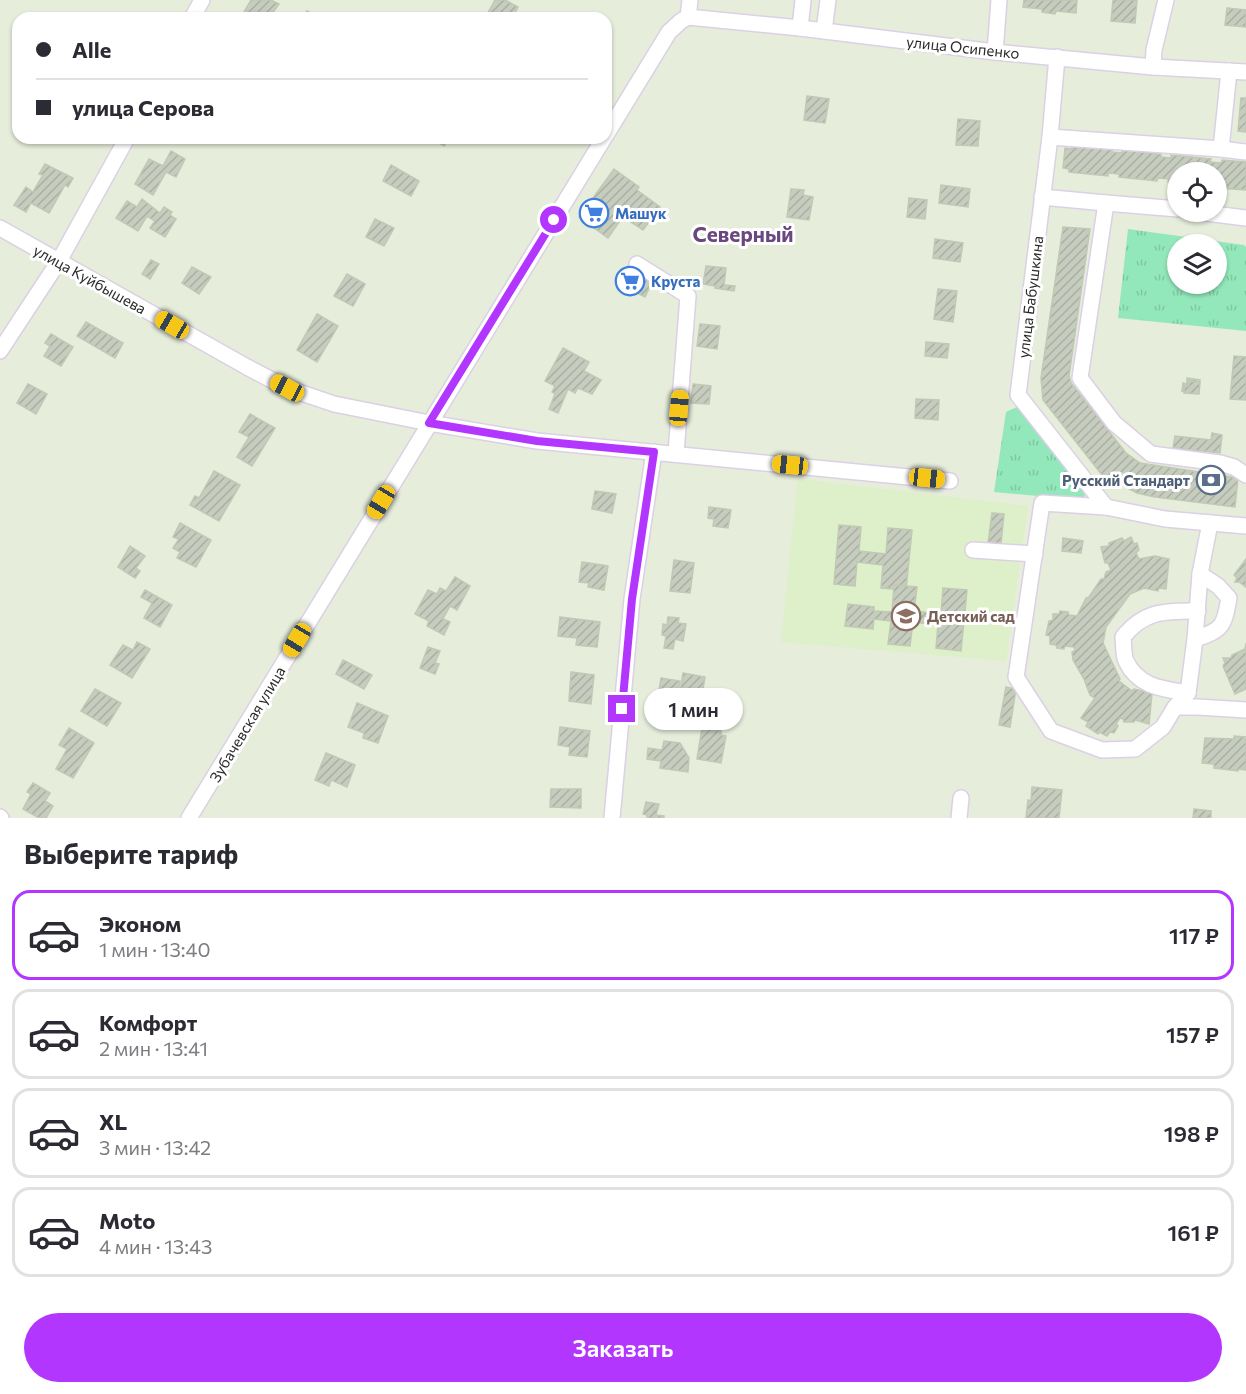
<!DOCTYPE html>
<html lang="ru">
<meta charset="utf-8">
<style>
body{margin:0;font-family:Commissioner,sans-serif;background:#f7f7f7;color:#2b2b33;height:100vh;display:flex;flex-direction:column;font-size:22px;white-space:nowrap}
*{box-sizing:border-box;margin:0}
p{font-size:20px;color:#7c7c81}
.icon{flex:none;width:33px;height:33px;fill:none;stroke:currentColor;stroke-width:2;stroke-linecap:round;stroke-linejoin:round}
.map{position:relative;height:818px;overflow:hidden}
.details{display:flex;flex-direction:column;background:#fff;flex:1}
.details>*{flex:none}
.guide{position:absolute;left:12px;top:12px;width:600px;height:132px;border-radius:18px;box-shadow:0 2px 4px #0004;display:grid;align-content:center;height:132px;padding:0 24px;background:#fff}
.buttons{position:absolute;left:1167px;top:162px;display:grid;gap:12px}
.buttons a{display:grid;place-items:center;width:60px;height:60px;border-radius:50%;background:#fff;box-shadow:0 2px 4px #0004;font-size:30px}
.end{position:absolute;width:27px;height:27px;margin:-14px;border:8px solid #b336ff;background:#fff;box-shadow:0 0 0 3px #fff}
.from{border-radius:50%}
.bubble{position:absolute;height:42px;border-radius:21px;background:#fff;box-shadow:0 2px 4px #0004;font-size:20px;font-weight:600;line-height:42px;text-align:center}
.car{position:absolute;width:18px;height:36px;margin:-18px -9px;border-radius:8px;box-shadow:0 0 4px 2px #0007;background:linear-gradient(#f5c518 24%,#345 0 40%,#f5c518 0 76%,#345 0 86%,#f5c518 0)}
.guide b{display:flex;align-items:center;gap:21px;height:57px;font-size:22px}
.guide b+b{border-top:2px solid #e1e1e2}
.guide i{width:15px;height:15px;background:#2b2b33}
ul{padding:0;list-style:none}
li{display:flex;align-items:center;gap:18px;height:90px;margin:0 12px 9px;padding:0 12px;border:3px solid #e1e1e2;border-radius:18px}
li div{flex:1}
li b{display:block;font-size:22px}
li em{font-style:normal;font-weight:600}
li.selected{border-color:#b336ff}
li>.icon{width:54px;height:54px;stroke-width:1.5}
h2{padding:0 24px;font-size:27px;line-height:72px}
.cta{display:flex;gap:12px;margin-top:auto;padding:12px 24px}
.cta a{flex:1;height:69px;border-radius:36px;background:#b336ff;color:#fff;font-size:24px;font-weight:600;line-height:69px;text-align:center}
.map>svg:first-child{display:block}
.education{fill:#ddf0c9}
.park{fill:url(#park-tufts);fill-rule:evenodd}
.building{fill:url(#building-hatch);stroke:#c0c9b4;stroke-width:1.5}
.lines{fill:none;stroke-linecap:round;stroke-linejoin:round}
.minor-casing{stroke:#dcd0e4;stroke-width:18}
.minor{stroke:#fff;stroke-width:15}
.route{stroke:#b336ff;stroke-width:8}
.labels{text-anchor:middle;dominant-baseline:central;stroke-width:6;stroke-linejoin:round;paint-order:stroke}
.street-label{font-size:15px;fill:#2a2a2a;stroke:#fff}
.shop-label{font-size:15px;font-weight:bold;fill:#366cbe;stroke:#fff;text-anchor:start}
.service-label{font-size:15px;font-weight:bold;fill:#4e5e75;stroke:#fff;text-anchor:end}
.education-label{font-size:15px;font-weight:bold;fill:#785e54;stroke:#fff;text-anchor:start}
.district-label{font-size:21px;font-weight:bold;fill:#6a477e;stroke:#fff}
</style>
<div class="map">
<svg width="1246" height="818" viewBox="0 0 1246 818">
<defs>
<pattern id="park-tufts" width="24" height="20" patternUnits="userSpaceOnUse" patternTransform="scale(1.5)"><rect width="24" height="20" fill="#93e8bb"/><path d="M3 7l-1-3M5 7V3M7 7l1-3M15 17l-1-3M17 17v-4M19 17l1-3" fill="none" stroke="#7fc7a1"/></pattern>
<pattern id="building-hatch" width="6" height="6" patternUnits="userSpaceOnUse" patternTransform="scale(1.5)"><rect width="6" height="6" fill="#c6ccbe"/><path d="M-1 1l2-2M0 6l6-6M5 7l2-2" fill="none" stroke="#aaafa3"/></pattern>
</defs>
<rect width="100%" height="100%" fill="#e6eddb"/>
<!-- education -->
<polygon class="education" points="798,479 1028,506 1006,661 781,642"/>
<!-- park -->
<g class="park">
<path d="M1128 229 1244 245 1246 247V331L1118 318ZM1178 244H1216V284H1178Z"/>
<polygon points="1019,406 1085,493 1084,500 994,492 1006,412"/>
</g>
<!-- building -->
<g class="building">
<polygon points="251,0 271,0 279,4 269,18 254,18 244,12"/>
<polygon points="495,0 505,0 518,7 512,18 485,18"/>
<polygon points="1024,0 1077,0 1076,13 1056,11 1055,14 1042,12 1042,9 1023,7"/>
<polygon points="1113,0 1137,0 1135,23 1111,21"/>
<polygon points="1227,8 1246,10 1246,27 1225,25"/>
<polygon points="307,11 319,17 318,18 303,18"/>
<polygon points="807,96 829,99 825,123 804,120"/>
<polygon points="1241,98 1246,98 1246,132 1238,131"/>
<polygon points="958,119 980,121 978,146 956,145"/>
<polygon points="434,138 449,138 444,146 433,139"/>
<polygon points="1072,145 1112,149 1112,152 1122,153 1122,150 1161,154 1161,157 1171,158 1171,155 1211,159 1210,162 1221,163 1222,160 1246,162 1246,190 1219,188 1220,185 1216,185 1216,172 1178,172 1178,183 1168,182 1169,179 1158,178 1157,181 1119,177 1119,174 1108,173 1108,176 1069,172 1069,169 1063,168 1065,148 1072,149"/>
<polygon points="171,151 185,159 176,177 166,172 153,195 135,184 149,159 163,166"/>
<polygon points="45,164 73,178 68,187 65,185 49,213 31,203 26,212 14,205 26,187 33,192 43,175 39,174"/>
<polygon points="391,165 419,181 411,196 383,181"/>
<polygon points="614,169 639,187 637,190 660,207 643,230 631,222 634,218 626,212 608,238 579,217"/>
<polygon points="941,185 970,189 968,207 939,203"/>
<polygon points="791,189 804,190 803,195 813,197 809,220 787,217"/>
<polygon points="909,198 927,200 925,219 907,217"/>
<polygon points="142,199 160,213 164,207 172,212 170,215 176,219 165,237 150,228 155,221 147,216 138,231 116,218 127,201 137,207"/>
<polygon points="375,219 394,228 384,246 366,237"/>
<polygon points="1063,227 1090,229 1069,376 1071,383 1126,453 1140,463 1238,478 1235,507 1155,497 1137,493 1102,475 1043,400 1041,378"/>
<polygon points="935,239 963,243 960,262 933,258"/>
<polygon points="151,260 159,264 150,279 142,274"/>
<polygon points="706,266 726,268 724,285 735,286 734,291 715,288 715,286 703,284"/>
<polygon points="192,267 211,277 199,294 182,283"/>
<polygon points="631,269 653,280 645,297 623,286"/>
<polygon points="347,274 365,284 353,306 334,296"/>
<polygon points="938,289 957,291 953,322 934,319"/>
<polygon points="317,314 338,326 317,362 297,350"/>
<polygon points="86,322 123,343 115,358 77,336"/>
<polygon points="700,324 720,326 717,349 697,346"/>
<polygon points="51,334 73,347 61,366 44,356 50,346 45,343"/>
<polygon points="926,342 949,344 947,358 925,356"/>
<polygon points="563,348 589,362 584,371 601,380 592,394 578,388 575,393 568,389 558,413 549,409 555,394 552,392 555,386 545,381"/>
<polygon points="1234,356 1246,357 1246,400 1230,399"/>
<polygon points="1187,378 1200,380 1198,393 1182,391 1183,383 1187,384"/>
<polygon points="1189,381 1200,382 1199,394 1184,393 1184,386 1189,386"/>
<polygon points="28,384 47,394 36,414 17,403"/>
<polygon points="693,384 711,386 709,404 691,403"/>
<polygon points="916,399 939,400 938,420 915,418"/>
<polygon points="250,414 275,428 252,466 237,457 249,437 239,432"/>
<polygon points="1212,433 1222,435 1220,453 1173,448 1175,436 1211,440"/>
<polygon points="214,471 240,485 219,521 190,505 195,496 199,498"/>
<polygon points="595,491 616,494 612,513 592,509"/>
<polygon points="709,507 731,510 728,528 713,526 714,519 708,518"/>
<polygon points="992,513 1004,514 1001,544 988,543"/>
<polygon points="180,523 211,540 196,567 177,558 180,552 173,548 179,539 173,537"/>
<polygon points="839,525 861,527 859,551 886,554 888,528 912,530 906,590 881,588 883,565 857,562 855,586 834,584"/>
<polygon points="1131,537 1134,544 1137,543 1139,550 1136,553 1139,559 1155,556 1169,559 1166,589 1159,588 1158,591 1144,588 1130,594 1106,627 1103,643 1120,679 1119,681 1132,691 1134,689 1152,693 1149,724 1135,720 1134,722 1124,722 1123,719 1120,718 1116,724 1118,726 1114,733 1110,732 1107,736 1099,732 1098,734 1086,726 1088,722 1081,718 1095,698 1090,695 1084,679 1073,660 1072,652 1075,650 1074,647 1065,646 1064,649 1057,648 1056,645 1050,644 1050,636 1046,635 1049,621 1053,620 1053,614 1059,614 1060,611 1068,612 1069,615 1077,616 1086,598 1089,597 1101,579 1104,579 1106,572 1111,570 1108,563 1105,563 1101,547 1109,546 1109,543 1122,538 1124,541"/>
<polygon points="1063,538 1083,541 1081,553 1062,551"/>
<polygon points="130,546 145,556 136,568 140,571 135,578 118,567"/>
<polygon points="1246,559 1246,587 1239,582 1235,582 1237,578 1234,575"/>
<polygon points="674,560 694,563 690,593 670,591"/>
<polygon points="582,562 608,566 604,590 588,587 589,583 579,582"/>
<polygon points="455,577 470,586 457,610 450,606 443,619 450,622 444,635 427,626 429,621 415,614 428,590 437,594 440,588 446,591"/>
<polygon points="894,585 917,587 914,611 941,614 943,588 967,590 961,651 936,648 938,625 913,622 910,646 888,644 891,621 874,619 873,629 845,626 848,604 874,607 874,611 892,612"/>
<polygon points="145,590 172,605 160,627 144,618 152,603 141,597"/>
<polygon points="560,617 600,622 597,647 576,645 577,638 558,636"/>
<polygon points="668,617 679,618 678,623 686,624 683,641 675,639 673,649 664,648 666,636 662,635 663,624 667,625"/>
<polygon points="137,642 150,649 132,678 110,665 123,645 133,650"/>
<polygon points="1246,643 1246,689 1235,694 1223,666 1225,663 1223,658 1231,658 1232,655 1245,649"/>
<polygon points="428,647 440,651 435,663 439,664 435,674 420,668"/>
<polygon points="343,660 372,675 364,689 336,674"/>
<polygon points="571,672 594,675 591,704 569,701"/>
<polygon points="683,673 705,677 702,695 680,692"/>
<polygon points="661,678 680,681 676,706 657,703"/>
<polygon points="1006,687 1016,689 1010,727 999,725"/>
<polygon points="95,689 121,703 107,726 81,711"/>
<polygon points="357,703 388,716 378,743 363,738 364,733 348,727"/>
<polygon points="560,727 590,731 587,757 569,755 570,747 558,745"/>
<polygon points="69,728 94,743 73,778 56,769 67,749 59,745"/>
<polygon points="702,728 721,731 721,735 726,736 721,763 697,759"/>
<polygon points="1234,736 1246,737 1246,770 1238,769 1238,771 1214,768 1214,764 1202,763 1205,738 1234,739"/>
<polygon points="664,741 680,743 689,758 688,772 660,768 661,761 647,759 648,748 662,750"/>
<polygon points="326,753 355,765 347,787 331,780 329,786 315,780"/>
<polygon points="33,783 50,793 45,801 53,806 46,818 39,818 23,809 31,794 27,792"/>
<polygon points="1032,787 1062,790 1059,818 1026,818 1028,800 1031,801"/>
<polygon points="551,789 581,789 581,808 550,807"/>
<polygon points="646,802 659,804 656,815 664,816 664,818 647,818 647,815 643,814"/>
<polygon points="1194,809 1211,811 1211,818 1193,818"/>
</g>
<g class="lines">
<!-- minor casing -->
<g class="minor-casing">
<g id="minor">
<polyline points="688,17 690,0"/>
<polyline points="192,18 202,0"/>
<polyline points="800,28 803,0"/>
<polyline points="824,31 828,0"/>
<polyline points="995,52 999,0"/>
<polyline points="1057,57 1050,137 1018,395 1106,507"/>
<polyline points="1153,67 1154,50 1166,0"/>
<polyline points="606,135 669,32 681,21 688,17 800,28 995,52 1153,67 1246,72"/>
<polyline points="1050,137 1221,149 1229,71"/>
<polyline points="1221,149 1246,152"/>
<polyline points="1042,197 1106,203"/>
<polyline points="1178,209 1106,203 1080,378 1114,423 1151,454 1220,463 1234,467 1246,475"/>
<polyline points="1198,212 1246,218"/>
<polyline points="0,228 247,367 287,388 334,404 429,423 537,441 950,481"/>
<polyline points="637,264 688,296 676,453"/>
<polyline points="0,351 59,261 127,138"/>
<polyline points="1210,523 1200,574 1195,639 1188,693 1175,707 1198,707 1246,710"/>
<polyline points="973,550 1035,554"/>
<path d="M1195 639C1223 630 1224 626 1229 598L1218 586 1200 574"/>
<path d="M1188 693C1163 689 1138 687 1126 661 1123 655 1124 644 1123 637 1145 610 1165 611 1198 611"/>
<polyline points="1175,707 1163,727 1135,749 1102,750 1051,731 1016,677 1042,503 1106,507 1165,519 1246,526"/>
<polyline points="0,817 1,818"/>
<polyline points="189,818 604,138"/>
<polyline points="612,818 632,599 654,452"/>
<polyline points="959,818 961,798"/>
</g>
</g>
<!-- minor -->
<use href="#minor" class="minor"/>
</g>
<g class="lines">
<!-- route -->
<polyline class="route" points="554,220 429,423 537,441 654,452 632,599 622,709"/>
</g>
<!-- icons -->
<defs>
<g id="supermarket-ring" transform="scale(1.5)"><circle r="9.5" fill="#fff" stroke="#3f7fe0" stroke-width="1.5"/><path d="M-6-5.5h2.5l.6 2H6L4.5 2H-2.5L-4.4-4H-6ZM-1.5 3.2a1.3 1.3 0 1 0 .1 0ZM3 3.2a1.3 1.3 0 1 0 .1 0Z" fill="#3f7fe0"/></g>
<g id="bank-ring" transform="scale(1.5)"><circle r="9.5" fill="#fff" stroke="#5c6f8a" stroke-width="1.5"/><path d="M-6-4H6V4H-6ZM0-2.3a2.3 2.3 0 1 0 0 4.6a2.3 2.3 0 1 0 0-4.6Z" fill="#5c6f8a"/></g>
<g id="school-ring" transform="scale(1.5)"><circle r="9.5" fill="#fff" stroke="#8d6e63" stroke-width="1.5"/><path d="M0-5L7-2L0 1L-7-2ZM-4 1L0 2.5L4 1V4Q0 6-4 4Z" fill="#8d6e63"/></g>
</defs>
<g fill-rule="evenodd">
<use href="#supermarket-ring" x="594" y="213"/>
<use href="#supermarket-ring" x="630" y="281"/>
<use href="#bank-ring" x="1211" y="480"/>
<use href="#school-ring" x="906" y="616"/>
</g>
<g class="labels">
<!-- street labels -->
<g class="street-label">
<text transform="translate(963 47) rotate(6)">улица Осипенко</text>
<text transform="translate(90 279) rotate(29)">улица Куйбышева</text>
<text transform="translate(1030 297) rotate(-83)">улица Бабушкина</text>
<text transform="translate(247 724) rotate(-59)">Зубачевская улица</text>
</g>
<!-- shop labels -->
<g class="shop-label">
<text x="615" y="213">Машук</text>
<text x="651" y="281">Круста</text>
</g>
<!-- service labels -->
<g class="service-label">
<text x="1190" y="480">Русский Стандарт</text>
</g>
<!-- education labels -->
<g class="education-label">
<text x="927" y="616">Детский сад</text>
</g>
<!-- district labels -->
<g class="district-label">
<text x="743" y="233">Северный</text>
</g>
</g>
</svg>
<div class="buttons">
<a><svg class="icon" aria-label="locate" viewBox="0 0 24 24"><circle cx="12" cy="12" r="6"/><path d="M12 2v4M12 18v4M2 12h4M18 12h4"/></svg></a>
<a><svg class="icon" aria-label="layers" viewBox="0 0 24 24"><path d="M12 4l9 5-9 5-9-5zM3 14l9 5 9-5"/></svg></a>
</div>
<i class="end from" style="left:554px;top:220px"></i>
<i class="end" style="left:622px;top:709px"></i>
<div class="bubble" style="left:644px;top:688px;width:99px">1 мин</div>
<i class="car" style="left:172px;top:325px;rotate:300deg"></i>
<i class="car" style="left:287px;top:388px;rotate:298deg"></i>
<i class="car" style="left:679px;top:408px;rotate:5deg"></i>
<i class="car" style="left:790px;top:465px;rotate:276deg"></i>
<i class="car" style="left:927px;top:478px;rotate:96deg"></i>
<i class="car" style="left:381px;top:502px;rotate:211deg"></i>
<i class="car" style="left:297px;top:640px;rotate:211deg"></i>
<div class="guide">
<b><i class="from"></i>Alle</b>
<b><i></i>улица Серова</b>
</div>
</div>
<section class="details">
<h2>Выберите тариф</h2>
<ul>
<li class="selected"><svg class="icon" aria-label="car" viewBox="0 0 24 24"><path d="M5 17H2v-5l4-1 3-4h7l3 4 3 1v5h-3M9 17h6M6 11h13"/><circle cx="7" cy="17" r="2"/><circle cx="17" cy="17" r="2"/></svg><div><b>Эконом</b><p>1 мин · 13:40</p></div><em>117 ₽</em></li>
<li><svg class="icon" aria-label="car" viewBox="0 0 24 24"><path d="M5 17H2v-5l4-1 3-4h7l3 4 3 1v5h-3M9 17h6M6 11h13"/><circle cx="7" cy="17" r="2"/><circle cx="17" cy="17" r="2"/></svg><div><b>Комфорт</b><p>2 мин · 13:41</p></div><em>157 ₽</em></li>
<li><svg class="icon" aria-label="car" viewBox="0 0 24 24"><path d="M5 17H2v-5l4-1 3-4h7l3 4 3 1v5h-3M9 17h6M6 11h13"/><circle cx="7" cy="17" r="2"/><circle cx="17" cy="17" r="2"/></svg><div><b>XL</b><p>3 мин · 13:42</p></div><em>198 ₽</em></li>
<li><svg class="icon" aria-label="car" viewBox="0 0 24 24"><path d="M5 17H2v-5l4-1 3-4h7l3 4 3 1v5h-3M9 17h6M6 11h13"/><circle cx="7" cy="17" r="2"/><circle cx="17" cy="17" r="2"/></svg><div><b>Moto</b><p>4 мин · 13:43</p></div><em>161 ₽</em></li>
</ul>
<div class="cta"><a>Заказать</a></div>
</section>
